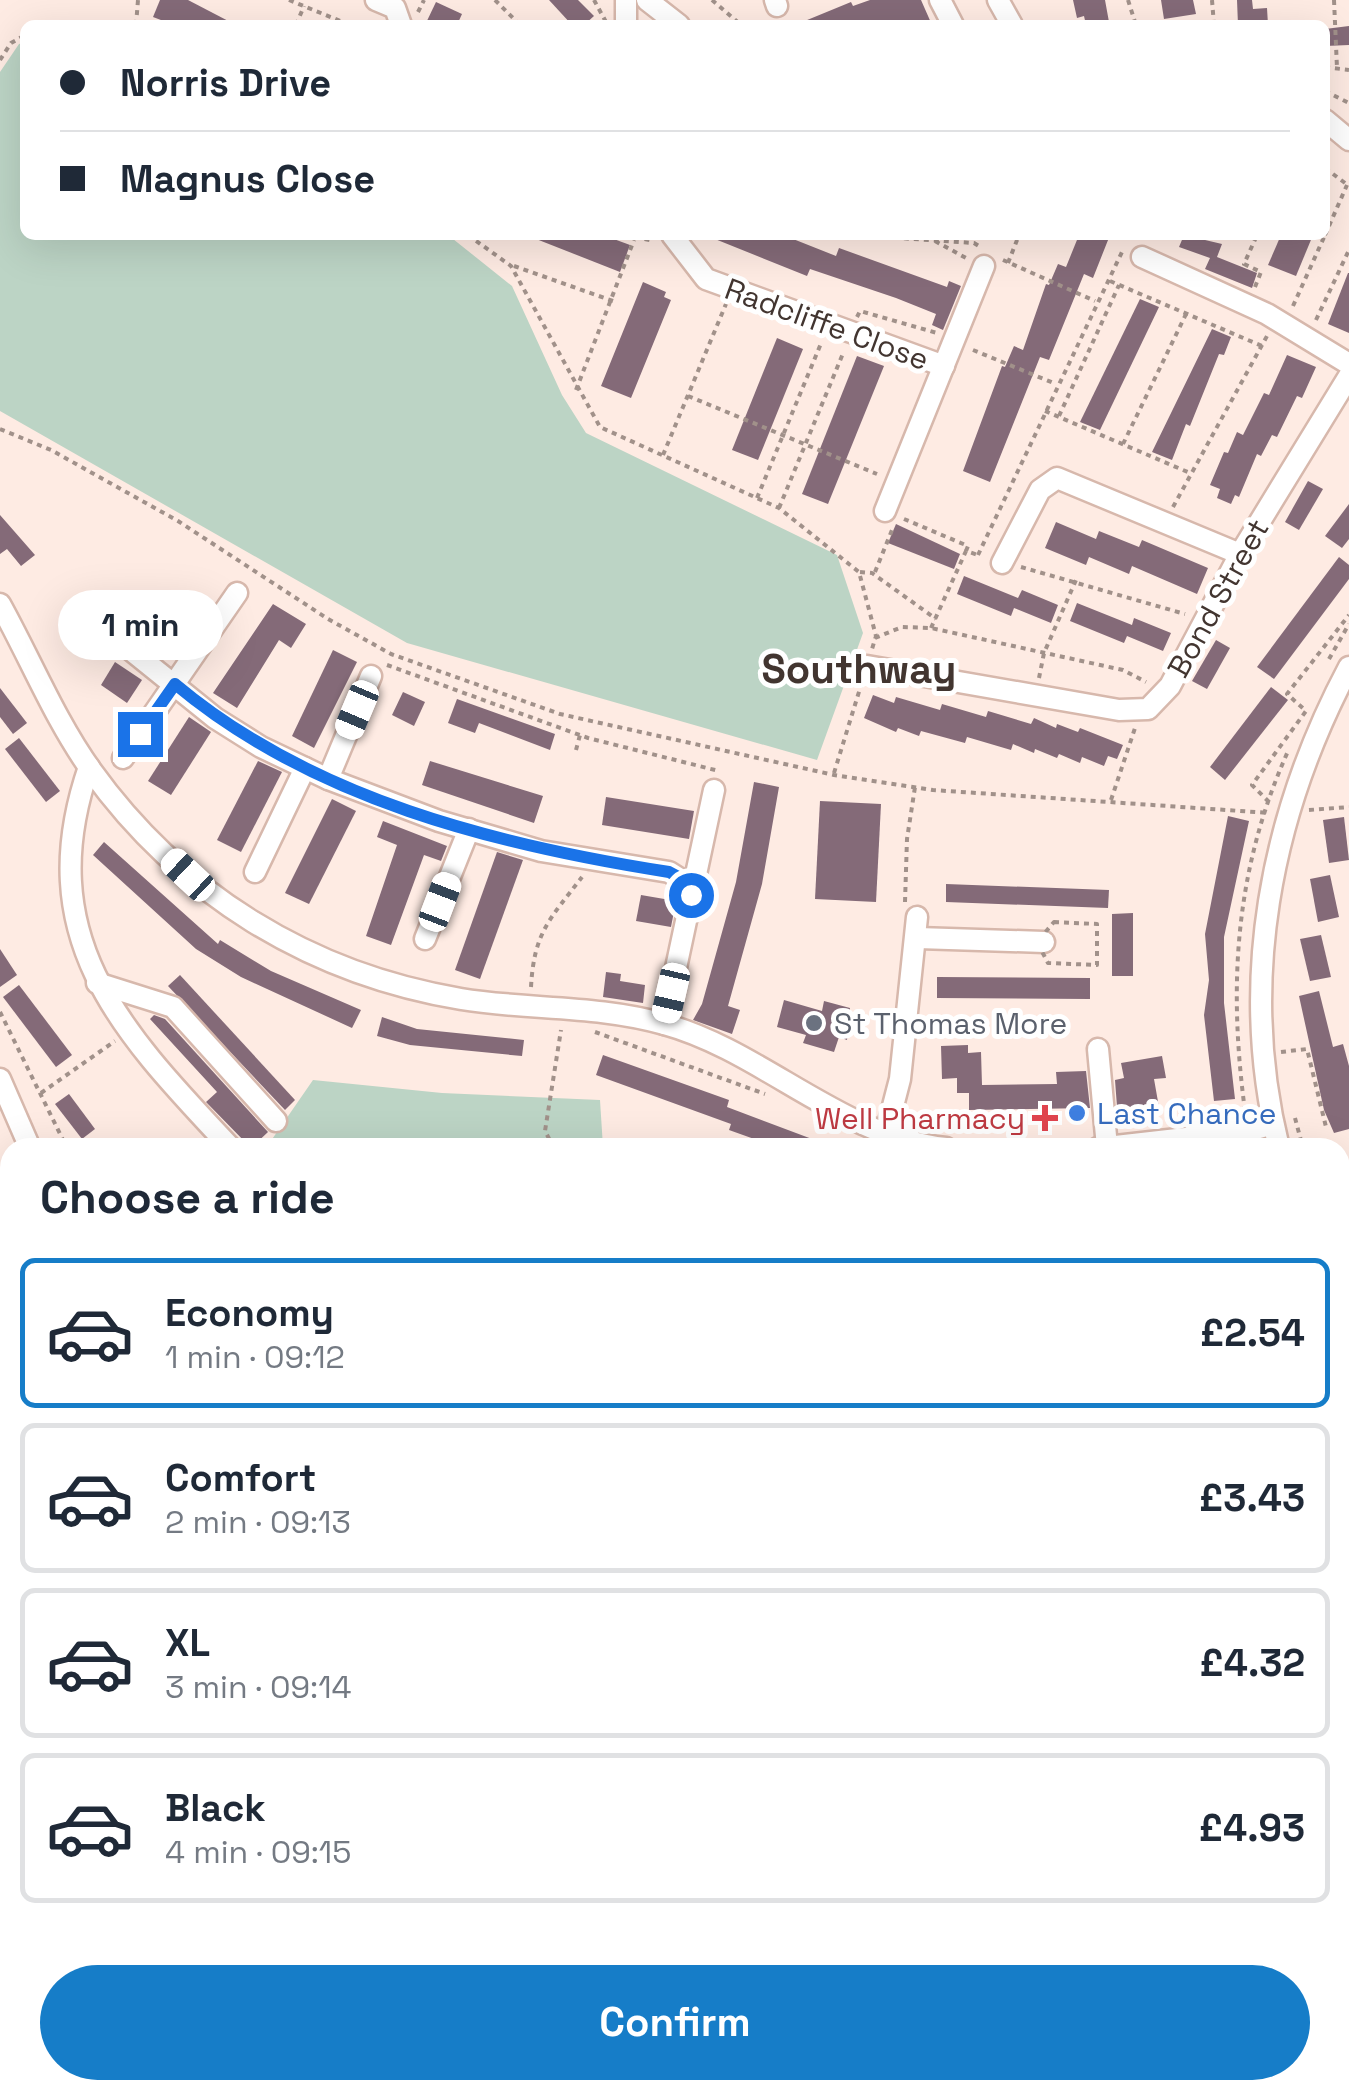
<!DOCTYPE html>
<meta charset="utf-8">
<style>
body{margin:0;font-family:"Space Grotesk",sans-serif;background:#f6f6f7;color:#1f2937;height:100vh;display:flex;flex-direction:column;font-size:38px;white-space:nowrap}
*{box-sizing:border-box;margin:0}
p{font-size:32px;color:#747a83}
.icon{flex:none;width:55px;height:55px;fill:none;stroke:currentColor;stroke-width:2;stroke-linecap:round;stroke-linejoin:round}
.map{position:relative;flex:1;overflow:hidden}
.drawer{position:absolute;left:0px;top:1138px;width:1350px;height:962px;display:flex;flex-direction:column;background:#fff;border-radius:30px 30px 0 0;box-shadow:0 10px 40px #0002}
.drawer>*{flex:none}
.hud{position:absolute;left:20px;top:20px;width:1310px;height:220px;border-radius:15px;box-shadow:0 10px 40px #0002;display:grid;align-content:center;height:220px;padding:0 40px;background:#fff}
.end{position:absolute;width:45px;height:45px;margin:-22px;border:12px solid #1a73e8;background:#fff;box-shadow:0 0 0 5px #fff}
.from{border-radius:50%}
.bubble{position:absolute;height:70px;border-radius:35px;background:#fff;box-shadow:0 10px 40px #0002;font-size:32px;font-weight:600;line-height:70px;text-align:center}
.car{position:absolute;width:30px;height:60px;margin:-30px -15px;border-radius:12px;box-shadow:0 0 8px 2px #0007;background:linear-gradient(#fff 24%,#345 0 40%,#fff 0 76%,#345 0 86%,#fff 0)}
.hud b{display:flex;align-items:center;gap:35px;height:95px;font-size:38px}
.hud b+b{border-top:2px solid #e0e1e3}
.hud i{width:25px;height:25px;background:#1f2937}
ul{padding:0;list-style:none}
li{display:flex;align-items:center;gap:30px;height:150px;margin:0 20px 15px;padding:0 20px;border:5px solid #e0e1e3;border-radius:15px}
li div{flex:1}
li b{display:block;font-size:38px}
li em{font-style:normal;font-weight:600}
li.active{border-color:#167dc8}
li>.icon{width:90px;height:90px;stroke-width:1.5}
h2{padding:0 40px;font-size:45px;line-height:120px}
.cta{display:flex;gap:20px;margin-top:auto;padding:20px 40px}
.cta a{flex:1;height:115px;border-radius:60px;background:#167dc8;color:#fff;font-size:40px;font-weight:600;line-height:115px;text-align:center}
.map>svg:first-child{display:block}
.green{fill:#bcd4c5}
.lines{fill:none;stroke-linecap:round;stroke-linejoin:round}
.stream{stroke:#7b8699;stroke-width:6}
.building{fill:#846a78}
.minor-casing{stroke:#d7b8ac;stroke-width:25}
.path{stroke:#a1918a;stroke-width:4;stroke-dasharray:5 5;stroke-linecap:butt}
.minor{stroke:#fff;stroke-width:20}
.route{stroke:#1a73e8;stroke-width:12}
.worship-dot{fill:#6b7280;stroke:#fff;stroke-width:4}
.shop-dot{fill:#3f7fe0;stroke:#fff;stroke-width:4}
.health-dot{fill:#e0444e;stroke:#fff;stroke-width:4}
.labels{text-anchor:middle;dominant-baseline:central;stroke-width:10;stroke-linejoin:round;paint-order:stroke}
.street-label{font-size:30px;fill:#423530;stroke:#fff}
.worship-label{font-size:30px;fill:#5b616d;stroke:#fff;text-anchor:start}
.shop-label{font-size:30px;fill:#366cbe;stroke:#fff;text-anchor:start}
.health-label{font-size:30px;fill:#be3a42;stroke:#fff;text-anchor:end}
.district-label{font-size:40px;font-weight:bold;fill:#423530;stroke:#fff}
</style>
<div class="map">
<svg width="1349" height="2099" viewBox="0 0 1349 2099">
<rect width="100%" height="100%" fill="#feebe3"/>
<!-- green -->
<g class="green">
<polygon points="25,42 25,235 448,235 512,286 562,395 586,433 837,555 863,633 817,760 407,643 0,411 0,72 19,44"/>
<polygon points="313,1080 442,1093 600,1100 603,1147 266,1148"/>
<polygon points="1349,1498 1349,2099 462,2099 491,2090 1340,2090 1340,1500"/>
<polygon points="0,1771 10,1772 10,1982 0,1971"/>
<polygon points="0,1981 10,1994 10,2090 120,2090 134,2099 4,2099 0,2094"/>
<polygon points="148,2090 469,2090 432,2099 174,2099"/>
</g>
<g class="lines">
<!-- stream -->
<g class="stream">
<polyline points="1340,1706 1349,1704"/>
<polyline points="0,2032 10,2042"/>
<polyline points="81,2090 96,2099"/>
<polyline points="913,2090 926,2099"/>
<polyline points="498,2099 524,2090"/>
</g>
</g>
<!-- building -->
<g class="building">
<polygon points="160,0 188,0 236,25 174,25 153,17"/>
<polygon points="549,0 578,0 594,16 584,25 572,25"/>
<polygon points="870,0 921,0 932,25 795,25 851,2 853,6"/>
<polygon points="1073,0 1105,0 1109,22 1086,25 1084,16 1077,18"/>
<polygon points="1161,0 1193,0 1196,14 1164,19"/>
<polygon points="1237,0 1252,0 1253,9 1267,8 1268,25 1238,25"/>
<polygon points="436,2 462,14 457,25 425,25"/>
<polygon points="1349,26 1349,45 1325,46 1325,29"/>
<polygon points="526,235 603,235 630,245 620,272"/>
<polygon points="705,235 783,235 836,256 839,248 947,287 949,281 961,286 943,330 932,325 936,314 896,298 810,269 807,276"/>
<polygon points="1079,235 1110,235 1093,278 1084,274 1049,360 1040,357 990,482 963,471 1002,366 1005,367 1014,346 1023,350 1046,284 1049,285 1058,264 1066,267"/>
<polygon points="1184,235 1222,244 1217,257 1257,273 1252,288 1205,269 1210,258 1179,247"/>
<polygon points="1281,235 1313,235 1296,276 1268,265"/>
<polygon points="1348,273 1349,273 1349,333 1328,324"/>
<polygon points="643,282 666,292 664,297 671,300 631,398 601,386"/>
<polygon points="1140,299 1159,307 1100,430 1080,422"/>
<polygon points="1212,329 1231,337 1224,355 1219,354 1190,426 1186,424 1172,460 1152,452"/>
<polygon points="777,338 803,349 758,460 732,450"/>
<polygon points="1287,355 1316,367 1302,398 1297,396 1277,437 1272,435 1261,456 1257,454 1239,497 1235,495 1231,504 1217,498 1220,489 1210,485 1224,452 1228,453 1237,432 1243,435 1264,393 1269,395"/>
<polygon points="857,356 884,366 828,504 802,494"/>
<polygon points="1308,481 1323,489 1299,530 1285,522"/>
<polygon points="1349,504 1349,539 1342,548 1325,536"/>
<polygon points="0,515 35,555 21,566 7,549 0,554"/>
<polygon points="1056,522 1096,539 1099,531 1139,547 1142,540 1208,568 1197,594 1132,566 1129,574 1089,557 1086,565 1045,548"/>
<polygon points="896,524 960,554 954,569 888,543"/>
<polygon points="1339,557 1349,565 1349,579 1274,679 1257,667"/>
<polygon points="964,576 1018,598 1022,590 1058,605 1051,623 1014,608 1011,616 957,594"/>
<polygon points="1077,603 1132,625 1134,618 1171,633 1163,651 1127,636 1124,643 1070,621"/>
<polygon points="273,604 306,624 291,648 279,640 237,708 213,693"/>
<polygon points="1216,640 1230,648 1207,689 1192,681"/>
<polygon points="333,650 357,662 314,748 292,736"/>
<polygon points="115,662 142,680 127,703 101,685"/>
<polygon points="1271,687 1288,700 1225,780 1210,767"/>
<polygon points="0,688 27,723 13,734 0,717"/>
<polygon points="403,692 425,702 414,726 392,715"/>
<polygon points="873,695 894,703 896,697 940,710 942,704 986,717 988,711 1031,724 1034,718 1056,728 1057,724 1078,732 1080,728 1123,745 1117,759 1108,756 1104,766 1082,757 1080,763 1059,754 1057,758 1035,749 1034,753 1013,744 1011,750 967,737 965,743 921,731 919,736 898,728 896,732 864,718"/>
<polygon points="457,699 555,734 550,750 479,723 475,733 448,723"/>
<polygon points="189,717 211,732 171,795 148,781"/>
<polygon points="19,738 60,791 46,802 5,749"/>
<polygon points="258,761 282,772 241,852 217,840"/>
<polygon points="430,761 543,796 534,823 422,785"/>
<polygon points="754,782 779,787 762,884 728,1006 740,1010 732,1034 693,1020 702,1004 736,882"/>
<polygon points="606,797 694,811 689,839 602,825"/>
<polygon points="332,799 356,811 309,904 285,893"/>
<polygon points="820,801 881,804 876,902 815,899"/>
<polygon points="1228,816 1249,821 1224,937 1224,1003 1235,1099 1214,1101 1204,1015 1209,980 1205,934"/>
<polygon points="1344,817 1349,860 1329,863 1323,820"/>
<polygon points="383,821 447,846 441,861 424,855 391,945 366,936 397,845 377,837"/>
<polygon points="104,842 218,944 220,940 271,971 361,1010 352,1028 241,977 196,949 93,855"/>
<polygon points="497,852 523,860 480,979 455,970"/>
<polygon points="1330,875 1339,917 1318,922 1310,879"/>
<polygon points="946,884 1109,890 1108,908 946,902"/>
<polygon points="641,895 676,901 671,927 636,921"/>
<polygon points="1133,913 1133,976 1112,976 1112,914"/>
<polygon points="1321,935 1331,977 1310,981 1300,939"/>
<polygon points="0,949 17,975 0,987"/>
<polygon points="606,972 621,974 620,981 645,985 643,1003 603,997"/>
<polygon points="180,975 295,1100 285,1110 168,986"/>
<polygon points="937,977 1090,978 1090,999 937,998"/>
<polygon points="19,985 72,1055 56,1067 3,997"/>
<polygon points="1319,991 1333,1047 1343,1044 1349,1066 1349,1129 1334,1133 1324,1110 1299,996"/>
<polygon points="784,1000 822,1011 824,1001 850,1008 847,1040 839,1037 834,1052 803,1043 806,1035 777,1027"/>
<polygon points="154,1015 165,1019 268,1132 251,1148 206,1102 217,1092 150,1019"/>
<polygon points="382,1017 417,1029 524,1040 522,1056 410,1045 377,1036"/>
<polygon points="968,1045 968,1053 981,1052 982,1085 1057,1084 1056,1072 1086,1071 1090,1108 969,1110 969,1093 957,1093 957,1078 942,1079 941,1046"/>
<polygon points="603,1055 729,1100 727,1107 836,1148 779,1148 729,1130 731,1124 596,1075"/>
<polygon points="1162,1056 1166,1078 1154,1079 1160,1113 1147,1115 1148,1121 1118,1120 1115,1080 1124,1078 1121,1063"/>
<polygon points="69,1094 95,1129 82,1139 55,1104"/>
</g>
<g class="lines">
<!-- minor casing -->
<g class="minor-casing">
<g id="minor">
<polyline points="376,0 395,8 401,25"/>
<polyline points="626,0 626,25"/>
<polyline points="647,0 679,25"/>
<polyline points="775,0 777,6"/>
<polyline points="940,0 953,25"/>
<polyline points="998,0 1012,25"/>
<polyline points="1325,120 1349,140"/>
<polyline points="672,235 706,279 944,366"/>
<polyline points="1142,257 1267,314 1349,364"/>
<polyline points="885,511 984,266"/>
<polyline points="1002,563 1040,490 1057,478 1240,554"/>
<path d="M0 604C30 658 55 720 91 770 180 894 310 974 461 999 527 1010 598 1005 664 1024 763 1051 841 1137 946 1148"/>
<polyline points="127,647 215,718 261,747 328,779 439,821 541,851 669,872 688,884 691,903"/>
<polyline points="867,666 1119,710 1148,709 1170,686 1240,554 1349,376"/>
<polyline points="123,758 237,593"/>
<path d="M89 767C30 938 122 1032 231 1148"/>
<polyline points="328,779 371,676"/>
<polyline points="255,872 305,768"/>
<polyline points="918,938 1044,942"/>
<polyline points="425,939 469,829"/>
<polyline points="97,983 173,1007 276,1121"/>
<polyline points="664,1024 714,790"/>
<polyline points="1098,1049 1107,1147"/>
<polyline points="0,1079 30,1148"/>
<polyline points="886,1133 900,1079 917,917"/>
<polyline points="1098,1148 1248,1131 1273,1124"/>
<path d="M1279 1148C1238 983 1270 816 1349 667"/>
<polyline points="1340,1186 1349,1184"/>
<polyline points="1340,1278 1349,1294"/>
<polyline points="0,1345 10,1350"/>
<polyline points="1340,1366 1349,1363"/>
<polyline points="0,1557 10,1559"/>
<polyline points="0,1634 10,1636"/>
</g>
</g>
<!-- path -->
<g class="path">
<polyline points="289,0 350,25"/>
<polyline points="495,0 520,25"/>
<polyline points="594,0 606,22"/>
<polyline points="712,0 741,25"/>
<polyline points="1128,0 1136,25"/>
<polyline points="1212,0 1214,25"/>
<polyline points="1334,0 1337,68"/>
<polyline points="418,12 424,0"/>
<polyline points="136,25 138,0"/>
<polyline points="296,25 304,6"/>
<polyline points="0,60 11,43 25,35"/>
<polyline points="1325,67 1349,70"/>
<polyline points="1325,91 1349,103"/>
<polyline points="1325,168 1349,186"/>
<polyline points="468,235 511,266 600,427 779,508 859,572 876,636 872,649"/>
<polyline points="625,235 654,241"/>
<polyline points="854,235 974,243 982,248"/>
<polyline points="1155,235 1157,235"/>
<polyline points="1325,235 1347,185"/>
<polyline points="935,241 966,258"/>
<polyline points="1003,260 1095,301"/>
<polyline points="1008,263 1019,235"/>
<polyline points="514,266 613,301"/>
<polyline points="1110,281 1262,346"/>
<polyline points="1255,287 1261,272 1244,264 1257,235"/>
<polyline points="1293,306 1325,235"/>
<polyline points="857,317 860,311 937,333"/>
<polyline points="1316,320 1349,250"/>
<polyline points="973,350 1056,384"/>
<polyline points="576,390 634,240"/>
<polyline points="688,396 877,474"/>
<polyline points="1045,411 1190,473"/>
<polyline points="1059,416 1119,285"/>
<polyline points="0,429 51,450 178,521 328,619 391,654 560,714 834,775 933,790 1270,813"/>
<polyline points="1123,444 1186,314"/>
<polyline points="663,455 726,304"/>
<polyline points="757,498 822,341"/>
<polyline points="1173,507 1267,336"/>
<polyline points="779,508 844,351"/>
<polyline points="904,519 968,546 966,551"/>
<polyline points="978,555 1122,252"/>
<polyline points="1021,567 1185,614"/>
<polyline points="860,572 872,573 936,619"/>
<polyline points="875,572 892,530"/>
<polyline points="931,628 966,551 978,555"/>
<polyline points="875,638 902,627 931,628 1123,670 1146,682"/>
<polyline points="1329,659 1349,624"/>
<polyline points="387,665 588,738 719,771"/>
<polyline points="1039,678 1044,653 1076,580"/>
<polyline points="576,750 580,735"/>
<polyline points="834,773 862,682"/>
<polyline points="1111,800 1135,728"/>
<polyline points="1269,802 1252,785 1306,711 1287,694 1349,615"/>
<polyline points="1309,810 1349,807"/>
<polyline points="905,902 907,839 915,787"/>
<polygon points="1054,922 1097,924 1097,965 1048,963 1037,942"/>
<path d="M531 987C534 932 550 919 582 877"/>
<polyline points="0,1012 67,1148"/>
<polyline points="595,1032 765,1094"/>
<polyline points="1281,1052 1307,1049 1326,1127"/>
<polyline points="41,1093 115,1041"/>
<path d="M1245 1111C1228 984 1235 868 1289 749"/>
<polyline points="1295,1118 1303,1148"/>
<polyline points="554,1148 545,1131 561,1030"/>
<polyline points="1340,1247 1347,1261"/>
<polyline points="0,1378 10,1382"/>
<polyline points="1340,1396 1349,1395"/>
<polyline points="1340,1500 1349,1497"/>
<polyline points="0,1520 10,1523"/>
<polyline points="1340,1642 1349,1639"/>
<polyline points="0,1672 10,1674"/>
<polyline points="1340,1787 1349,1787"/>
<polyline points="0,1804 10,1803"/>
<polyline points="0,2081 10,2082"/>
<polyline points="1340,2086 1349,2085"/>
<polyline points="48,2090 66,2099"/>
<polyline points="94,2099 98,2090"/>
<polyline points="1246,2099 1320,2090"/>
</g>
<!-- minor -->
<use href="#minor" class="minor"/>
</g>
<g class="lines">
<!-- route -->
<path class="route" d="M140 734 175 684C312 799 496 845 669 872L684 880 691 895"/>
</g>
<!-- markers -->
<circle class="worship-dot" cx="814" cy="1023" r="10"/>
<circle class="shop-dot" cx="1077" cy="1113" r="10"/>
<path class="health-dot" d="M1040 1103h10v10h10v10h-10v10h-10v-10h-10v-10h10z"/>
<g class="labels">
<!-- street labels -->
<g class="street-label">
<text transform="translate(827 324) rotate(20)">Radcliffe Close</text>
<text transform="translate(1218 598) rotate(-61)">Bond Street</text>
</g>
<!-- worship labels -->
<g class="worship-label">
<text x="834" y="1023">St Thomas More</text>
</g>
<!-- shop labels -->
<g class="shop-label">
<text x="1097" y="1113">Last Chance</text>
</g>
<!-- health labels -->
<g class="health-label">
<text x="1025" y="1118">Well Pharmacy</text>
</g>
<!-- district labels -->
<g class="district-label">
<text x="859" y="669">Southway</text>
</g>
</g>
</svg>
<i class="end from" style="left:691px;top:895px"></i>
<i class="end" style="left:140px;top:734px"></i>
<div class="bubble" style="left:58px;top:590px;width:165px">1 min</div>
<i class="car" style="left:357px;top:710px;rotate:203deg"></i>
<i class="car" style="left:188px;top:875px;rotate:313deg"></i>
<i class="car" style="left:440px;top:902px;rotate:21deg"></i>
<i class="car" style="left:671px;top:993px;rotate:193deg"></i>
<div class="hud">
<b><i class="from"></i>Norris Drive</b>
<b><i></i>Magnus Close</b>
</div>
<section class="drawer">
<h2>Choose a ride</h2>
<ul>
<li class="active"><svg class="icon" aria-label="car" viewBox="0 0 24 24"><path d="M5 17H2v-5l4-1 3-4h7l3 4 3 1v5h-3M9 17h6M6 11h13"/><circle cx="7" cy="17" r="2"/><circle cx="17" cy="17" r="2"/></svg><div><b>Economy</b><p>1 min · 09:12</p></div><em>£2.54</em></li>
<li><svg class="icon" aria-label="car" viewBox="0 0 24 24"><path d="M5 17H2v-5l4-1 3-4h7l3 4 3 1v5h-3M9 17h6M6 11h13"/><circle cx="7" cy="17" r="2"/><circle cx="17" cy="17" r="2"/></svg><div><b>Comfort</b><p>2 min · 09:13</p></div><em>£3.43</em></li>
<li><svg class="icon" aria-label="car" viewBox="0 0 24 24"><path d="M5 17H2v-5l4-1 3-4h7l3 4 3 1v5h-3M9 17h6M6 11h13"/><circle cx="7" cy="17" r="2"/><circle cx="17" cy="17" r="2"/></svg><div><b>XL</b><p>3 min · 09:14</p></div><em>£4.32</em></li>
<li><svg class="icon" aria-label="car" viewBox="0 0 24 24"><path d="M5 17H2v-5l4-1 3-4h7l3 4 3 1v5h-3M9 17h6M6 11h13"/><circle cx="7" cy="17" r="2"/><circle cx="17" cy="17" r="2"/></svg><div><b>Black</b><p>4 min · 09:15</p></div><em>£4.93</em></li>
</ul>
<div class="cta"><a>Confirm</a></div>
</section>
</div>
